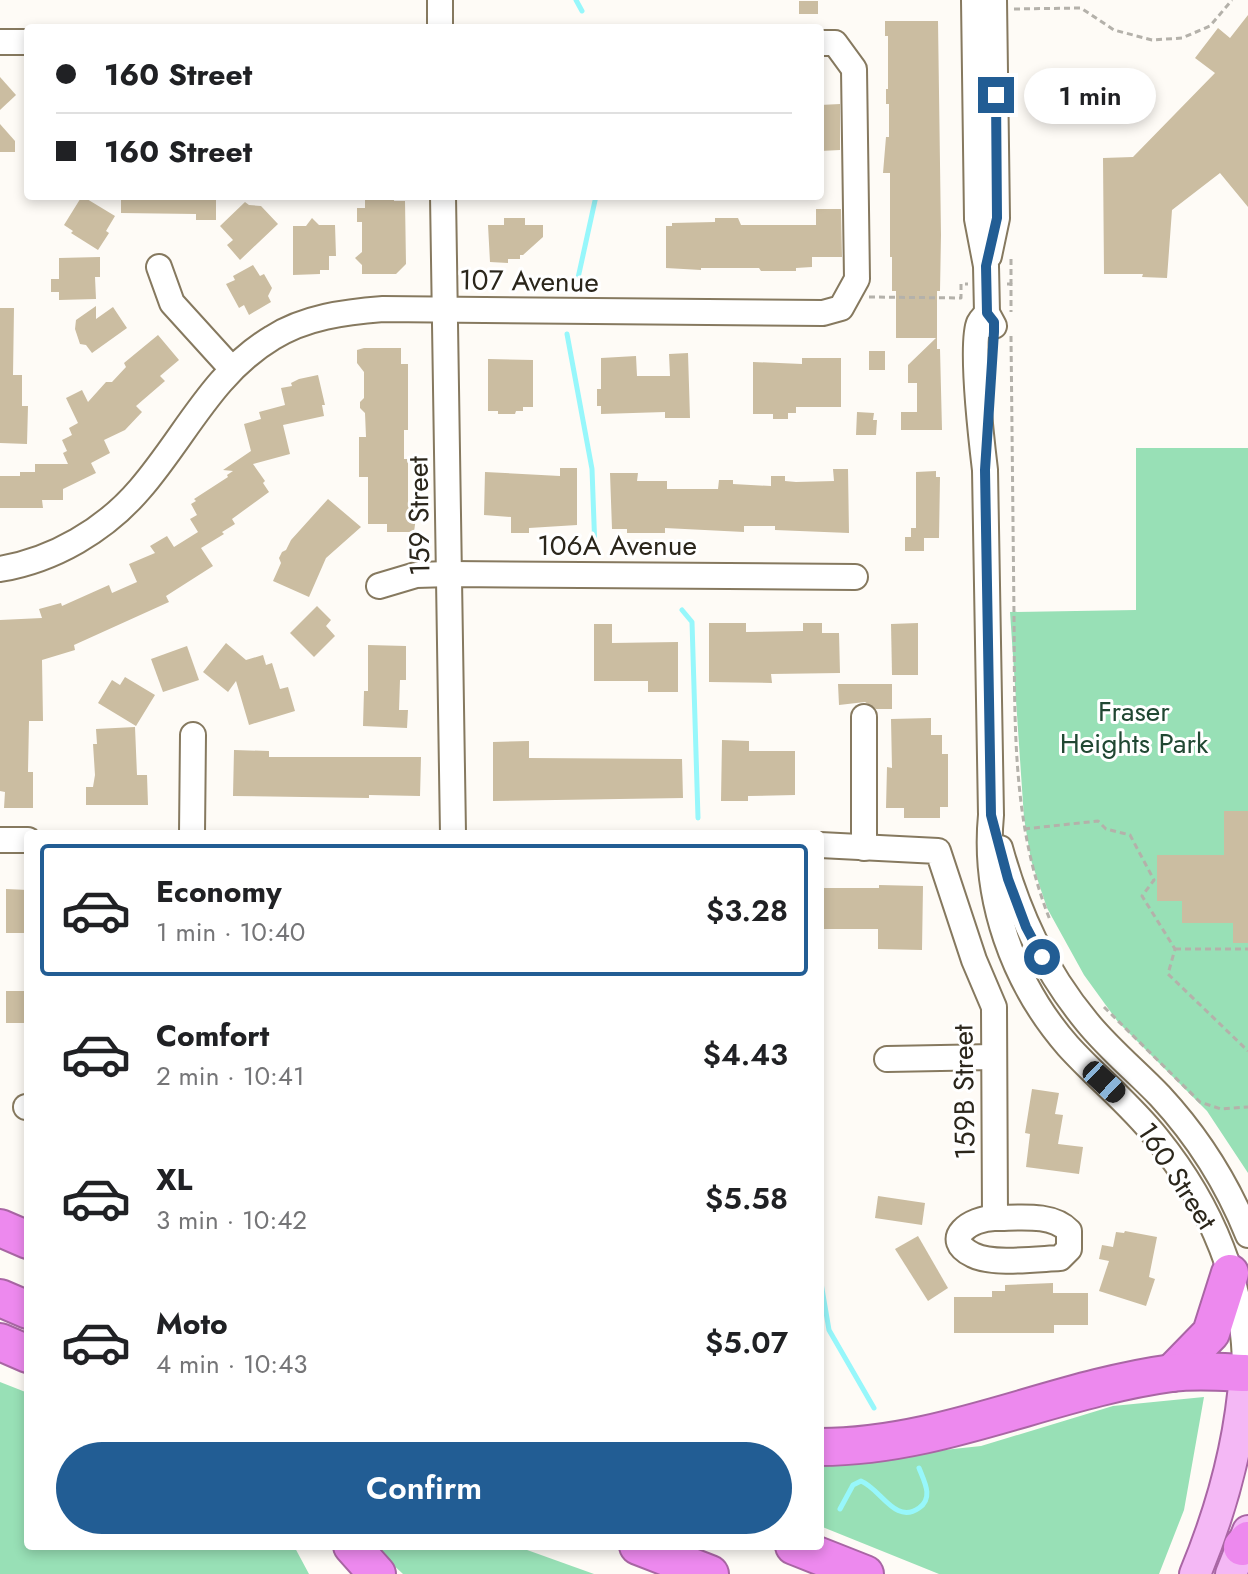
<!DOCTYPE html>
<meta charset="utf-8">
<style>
body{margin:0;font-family:Jost,sans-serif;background:#f2f2f2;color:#202124;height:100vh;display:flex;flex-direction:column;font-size:30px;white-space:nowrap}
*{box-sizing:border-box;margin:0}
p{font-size:26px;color:#757577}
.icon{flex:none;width:44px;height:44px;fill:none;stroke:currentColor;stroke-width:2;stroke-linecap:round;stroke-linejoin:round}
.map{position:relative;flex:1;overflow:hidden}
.side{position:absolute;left:24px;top:830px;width:800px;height:720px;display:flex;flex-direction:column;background:#fff;border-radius:8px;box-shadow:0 4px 12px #0003}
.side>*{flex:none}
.guide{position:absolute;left:24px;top:24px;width:800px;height:176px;border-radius:8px;box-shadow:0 4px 12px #0003;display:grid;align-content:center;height:176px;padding:0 32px;background:#fff}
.end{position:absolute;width:36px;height:36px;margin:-18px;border:10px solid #225d94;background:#fff;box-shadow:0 0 0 4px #fff}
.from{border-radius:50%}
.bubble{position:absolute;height:56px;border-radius:28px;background:#fff;box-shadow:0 4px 12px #0003;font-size:26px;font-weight:600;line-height:56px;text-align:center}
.car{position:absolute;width:24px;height:48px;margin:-24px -12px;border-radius:10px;box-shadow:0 0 6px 2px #0007;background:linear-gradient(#222 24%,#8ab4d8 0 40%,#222 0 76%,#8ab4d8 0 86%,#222 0)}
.guide b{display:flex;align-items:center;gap:28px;height:76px;font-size:30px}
.guide b+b{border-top:2px solid #e0e0e0}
.guide i{width:20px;height:20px;background:#202124}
ul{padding:14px 0 0;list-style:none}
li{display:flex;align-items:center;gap:24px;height:132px;margin:0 16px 12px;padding:0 16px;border:4px solid transparent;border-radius:8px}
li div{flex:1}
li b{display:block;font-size:30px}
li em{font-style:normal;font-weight:600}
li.selected{border-color:#225d94}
li>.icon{width:72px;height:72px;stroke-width:1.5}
.button{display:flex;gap:16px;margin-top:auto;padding:16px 32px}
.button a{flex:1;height:92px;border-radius:48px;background:#225d94;color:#fff;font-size:32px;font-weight:600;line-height:92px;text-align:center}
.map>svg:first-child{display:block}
.green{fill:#98e0b6}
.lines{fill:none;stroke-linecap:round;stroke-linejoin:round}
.stream{stroke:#97f7fb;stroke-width:5}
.building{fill:#cbbda1}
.minor-casing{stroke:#86795f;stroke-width:28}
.major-casing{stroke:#a966a4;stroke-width:34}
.highway-casing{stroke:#a966a4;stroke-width:40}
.path{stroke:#b4b1aa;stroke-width:3;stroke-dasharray:6 4;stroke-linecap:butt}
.minor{stroke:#fff;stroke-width:24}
.major{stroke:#f4b8f5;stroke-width:30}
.highway{stroke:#ed89ee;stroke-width:36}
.route{stroke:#225d94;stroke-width:10}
.labels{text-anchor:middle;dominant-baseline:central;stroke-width:6;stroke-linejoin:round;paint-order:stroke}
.street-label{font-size:28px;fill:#2b261b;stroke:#fff}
.park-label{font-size:28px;fill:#204732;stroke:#fff}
</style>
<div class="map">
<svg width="1248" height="1574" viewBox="0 0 1248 1574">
<rect width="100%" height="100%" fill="#fefbf6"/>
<!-- green -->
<g class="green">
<polygon points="1136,448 1248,448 1248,1173 1207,1111 1118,1022 1084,975 1047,908 1031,860 1024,818 1010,612 1136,610"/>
<polygon points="0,1382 28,1393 28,1546 294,1546 309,1574 0,1574"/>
<polygon points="1204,1397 1184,1510 1159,1574 939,1574 820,1526 820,1461 833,1462 981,1446 1113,1406"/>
<polygon points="373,1546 516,1546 594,1574 403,1574"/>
</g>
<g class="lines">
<!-- stream -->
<g class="stream">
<polyline points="576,0 582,11"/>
<polyline points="578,278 596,196"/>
<polyline points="567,334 592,469 595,550"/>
<polyline points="682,610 692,622 698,818"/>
<polyline points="820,1277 829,1330 874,1408"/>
<path d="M840 1509 853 1485 861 1481C881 1489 895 1525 919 1508 934 1498 924 1481 919 1468"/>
</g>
</g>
<!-- building -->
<g class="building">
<rect x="799" y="1" width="19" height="13"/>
<polygon points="1248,15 1248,207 1220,173 1172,210 1167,278 1142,277 1143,274 1104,274 1103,158 1133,157 1215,73 1195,58 1218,28 1230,38"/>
<polygon points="885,21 938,21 941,235 940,291 937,291 937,349 940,349 942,430 901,430 901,412 917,412 917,383 908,383 908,365 936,338 896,338 896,291 892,291 892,257 890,257 890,173 883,173 886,137 889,137 889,104 886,104 886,89 888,89 888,36 885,36"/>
<polygon points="0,77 16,95 0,110"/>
<polygon points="840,104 840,150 820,151 820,105"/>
<polygon points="0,124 15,141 15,152 0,152"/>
<polygon points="82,196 115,216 106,231 109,233 98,250 71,233 73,231 64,225"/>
<polygon points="121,196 216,196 216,220 196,220 196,214 121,213"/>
<polygon points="365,196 394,196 394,201 405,201 406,264 396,274 362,274 362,265 355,258 362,252 362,222 357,222 357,208 365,208"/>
<polygon points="245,202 249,205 261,206 278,224 240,260 227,245 233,240 220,226"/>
<polygon points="816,209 841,209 842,257 812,257 812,267 796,268 796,271 761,271 759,268 701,268 701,270 666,268 666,226 672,226 672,223 715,222 715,218 738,218 741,225 816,225"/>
<polygon points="312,218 319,225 335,225 336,256 329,256 329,270 320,270 320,274 293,275 293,226 306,226"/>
<polygon points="504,218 525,218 525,225 543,225 543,237 523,255 520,255 520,259 508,259 508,263 490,262 488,225 504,225"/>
<polygon points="100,257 100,277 95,277 96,299 59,300 59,292 51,292 51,279 59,279 59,258"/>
<polygon points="253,265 260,276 264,274 272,288 268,296 271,302 249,315 244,305 239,308 226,284 235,280 233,276"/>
<polygon points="96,306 96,319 113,307 127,328 92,353 86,345 80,344 75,329 76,320"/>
<polygon points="0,308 14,308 13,375 22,375 22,406 28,406 27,444 0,443"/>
<polygon points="158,335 179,360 160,376 165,381 136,406 142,412 125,430 104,440 110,453 91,463 96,473 63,489 63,500 42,500 43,508 0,508 0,476 20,476 20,472 35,472 35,464 68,464 63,453 67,451 62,440 72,435 69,428 78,423 66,398 82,390 88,402 106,382 112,382 126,367 124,363"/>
<polygon points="364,348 401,348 401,364 408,364 408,430 404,430 404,459 408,459 408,502 418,502 414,532 387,532 387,524 368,524 368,477 359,477 359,437 366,437 365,413 360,408 360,402 364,398 364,372 357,363 357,350"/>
<rect x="869" y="351" width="16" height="19"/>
<polygon points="688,353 690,418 665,418 665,412 601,414 601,406 597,406 597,389 601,389 601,358 636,356 637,376 670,376 669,354"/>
<polygon points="802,358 841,358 841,407 796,407 796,413 788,413 788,419 773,419 773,414 753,414 753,362 802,364"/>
<polygon points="488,359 533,360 533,407 523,407 523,411 516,411 515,414 498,414 498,411 488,411"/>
<polygon points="318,375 325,405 322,405 324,416 283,425 290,454 253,464 265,481 263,483 269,492 232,519 235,524 222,532 224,534 201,548 213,566 166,596 169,602 74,645 75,650 42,660 43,721 29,721 28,772 33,772 33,808 4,808 5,792 0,791 0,620 42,618 39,609 61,603 62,606 109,585 112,593 137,582 129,564 155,553 150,546 167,536 174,547 198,532 190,519 197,515 191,504 196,501 194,499 228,477 227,475 233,471 223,470 251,451 244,424 261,419 259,412 285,405 281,388 292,386 291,383 299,379"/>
<polygon points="857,412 874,413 873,420 877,420 876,435 856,435"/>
<polygon points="560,468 577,468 577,525 529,528 529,533 511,533 511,517 484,515 485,472 560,476"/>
<polygon points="833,469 848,469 849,533 775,530 775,526 744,526 744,532 665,528 665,533 627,533 627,529 612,529 610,473 638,473 637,481 667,481 667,489 718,489 719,480 733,480 733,484 771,486 771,476 785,476 785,481 796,482 834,481"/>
<polygon points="936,471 936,477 940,477 939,538 924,538 924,551 905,551 905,537 911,537 911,528 916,528 916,472"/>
<polygon points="328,499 361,527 326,558 309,597 273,581 281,563 279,558 282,552 286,550 291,540"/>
<polygon points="317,606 331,620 326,626 335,636 314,657 290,633"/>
<polygon points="709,623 746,623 746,632 803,631 803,623 822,623 822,633 839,633 840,673 771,674 772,683 709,682"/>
<polygon points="918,623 918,675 892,675 891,624"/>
<polygon points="594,624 612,624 612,643 678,642 678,692 648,692 648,681 594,681"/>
<polygon points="226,643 246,660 263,655 266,665 272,663 280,689 288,687 295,711 249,725 236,681 228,692 203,672"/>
<polygon points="368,645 406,646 406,680 400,680 399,710 408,710 407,728 363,726 364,691 368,691"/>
<polygon points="187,646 199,680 163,692 151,659"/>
<polygon points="125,677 155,695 136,726 98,703 112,680 120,685"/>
<polygon points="838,684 892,684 892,709 876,709 865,702 839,705"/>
<polygon points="931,718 931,735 942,735 942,754 948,754 948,807 940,807 940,818 904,818 904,808 886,808 887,767 892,768 891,719"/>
<polygon points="135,727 137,775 147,775 148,805 86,805 86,787 93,787 95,775 93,744 97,744 96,729"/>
<polygon points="722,740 749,741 749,751 795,751 795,795 748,796 748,801 721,801"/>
<polygon points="529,741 529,758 682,759 683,798 493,801 493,742"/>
<polygon points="234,750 269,751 269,757 421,757 420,796 369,795 369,798 233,796"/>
<polygon points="1224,811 1248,811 1248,943 1233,943 1233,923 1182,923 1182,901 1157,901 1157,855 1224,855"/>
<polygon points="879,885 923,886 922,950 878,949 878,929 820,929 820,888 879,888"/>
<polygon points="6,889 28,890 28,933 6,933"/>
<rect x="6" y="991" width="22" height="32"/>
<polygon points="1032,1089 1059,1093 1055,1114 1063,1115 1058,1144 1083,1147 1079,1174 1026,1167 1030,1134 1025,1133"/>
<polygon points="878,1196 925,1203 922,1225 875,1218"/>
<polygon points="1125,1231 1157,1237 1149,1277 1155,1279 1146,1306 1099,1291 1109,1261 1099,1259 1102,1245 1113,1247 1116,1232 1124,1233"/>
<polygon points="918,1236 948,1288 928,1301 895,1249"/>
<polygon points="1053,1283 1053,1293 1088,1293 1088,1325 1054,1325 1054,1333 954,1333 954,1297 992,1297 992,1291 1005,1291 1005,1285"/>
</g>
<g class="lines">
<!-- minor casing -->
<g class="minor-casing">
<g id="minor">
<polyline points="440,0 440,28"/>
<polyline points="974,0 977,219 986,266 987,313 994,326"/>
<polyline points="0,42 28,42"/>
<polyline points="443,196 453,834"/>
<polyline points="989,256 997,218 994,0"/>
<polyline points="159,267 172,303 231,368"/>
<path d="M987 313C984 317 981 319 979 323 970 342 982 445 985 470L991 815C983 898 1013 983 1068 1046 1097 1078 1130 1104 1157 1138 1211 1205 1246 1286 1245 1373"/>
<path d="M0 569C54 560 105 530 140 489 185 437 212 374 272 338 305 317 345 312 383 309L823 313 841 308 857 279 854 69 835 43H820"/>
<polyline points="379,586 416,575 450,574 855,577"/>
<polyline points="864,717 864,848"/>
<polyline points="192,834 193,735"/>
<polyline points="0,840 28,840"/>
<path d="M820 845 938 851 974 960 994 1007 995 1218C971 1218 940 1239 973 1255 992 1265 1038 1259 1060 1258L1069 1249V1231C1052 1213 1019 1218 995 1218"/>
<path d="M1000 848C1018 913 1044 970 1087 1022 1109 1049 1136 1071 1160 1096 1198 1137 1227 1183 1248 1235"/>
<polyline points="887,1059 994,1057"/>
<polyline points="26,1107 28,1107"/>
</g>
</g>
<!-- major casing -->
<g class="major-casing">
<g id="major">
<path d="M1195 1574C1222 1509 1240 1444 1245 1373H1248"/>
<polyline points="1231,1574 1248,1531"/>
</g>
</g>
<!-- highway casing -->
<g class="highway-casing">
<g id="highway">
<polyline points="0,1228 28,1240"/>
<polyline points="0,1298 28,1310"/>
<polyline points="0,1342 28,1354"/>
<polyline points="1172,1373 1211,1333 1230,1273"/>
<path d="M820 1447C942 1447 1053 1389 1172 1373 1196 1370 1221 1372 1245 1373"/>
<polyline points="352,1546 377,1574"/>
<polyline points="638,1546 710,1574"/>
<polyline points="794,1546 865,1574"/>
<polyline points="1242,1547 1248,1540"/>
</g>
</g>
<!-- path -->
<g class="path">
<polyline points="1014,9 1081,8 1114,30 1152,40 1182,38 1210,26 1232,0"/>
<polyline points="1011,259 1011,284"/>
<polyline points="1007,284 1011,284 1011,312"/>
<polyline points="869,297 961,298 961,284 968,284"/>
<path d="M1011 336C1012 429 1013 522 1014 615 1015 718 1011 823 1050 920"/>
<polyline points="1024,829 1098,821 1106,829 1130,835 1154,880 1142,896 1175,949 1168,974 1248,1051"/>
<polyline points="1175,949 1248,949"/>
<polyline points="1104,1007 1200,1102 1221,1109 1248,1107"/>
</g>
<!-- minor -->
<use href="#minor" class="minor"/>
<!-- major -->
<use href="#major" class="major"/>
<!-- highway -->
<use href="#highway" class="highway"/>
</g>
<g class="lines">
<!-- route -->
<polyline class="route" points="996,95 997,218 986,266 987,313 994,322 994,332 985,470 991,815 1008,879 1026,927 1042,957"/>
</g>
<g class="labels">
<!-- street labels -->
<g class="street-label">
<text transform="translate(529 281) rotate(1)">107 Avenue</text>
<text transform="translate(419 516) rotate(-91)">159 Street</text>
<text x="617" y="545">106A Avenue</text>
<text transform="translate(964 1092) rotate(-91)">159B Street</text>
<text transform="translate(1177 1176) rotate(57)">160 Street</text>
</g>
<!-- park labels -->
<g class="park-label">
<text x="1134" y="711">Fraser<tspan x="1134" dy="32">Heights Park</tspan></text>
</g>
</g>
</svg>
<i class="end from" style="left:1042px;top:957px"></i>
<i class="end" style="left:996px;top:95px"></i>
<div class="bubble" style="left:1024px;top:68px;width:132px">1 min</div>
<i class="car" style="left:1104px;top:1082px;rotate:133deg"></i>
<div class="guide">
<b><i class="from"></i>160 Street</b>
<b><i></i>160 Street</b>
</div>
<section class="side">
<ul>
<li class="selected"><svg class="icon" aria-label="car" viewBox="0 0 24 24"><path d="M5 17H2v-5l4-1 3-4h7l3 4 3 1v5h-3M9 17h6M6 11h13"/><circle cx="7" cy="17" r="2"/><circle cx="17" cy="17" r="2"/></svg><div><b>Economy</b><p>1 min · 10:40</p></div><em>$3.28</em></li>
<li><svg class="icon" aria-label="car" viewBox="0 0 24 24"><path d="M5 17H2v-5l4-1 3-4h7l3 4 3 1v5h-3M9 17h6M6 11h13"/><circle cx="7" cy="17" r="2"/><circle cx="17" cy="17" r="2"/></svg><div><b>Comfort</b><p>2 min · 10:41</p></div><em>$4.43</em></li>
<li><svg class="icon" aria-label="car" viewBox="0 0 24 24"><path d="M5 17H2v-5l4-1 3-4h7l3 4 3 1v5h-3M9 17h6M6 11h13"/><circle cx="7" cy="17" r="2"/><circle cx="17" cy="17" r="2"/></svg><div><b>XL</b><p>3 min · 10:42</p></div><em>$5.58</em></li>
<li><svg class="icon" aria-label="car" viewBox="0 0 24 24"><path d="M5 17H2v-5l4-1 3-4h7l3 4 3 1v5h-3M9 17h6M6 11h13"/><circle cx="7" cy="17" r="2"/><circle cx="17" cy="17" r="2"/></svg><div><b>Moto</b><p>4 min · 10:43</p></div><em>$5.07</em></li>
</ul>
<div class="button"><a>Confirm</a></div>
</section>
</div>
